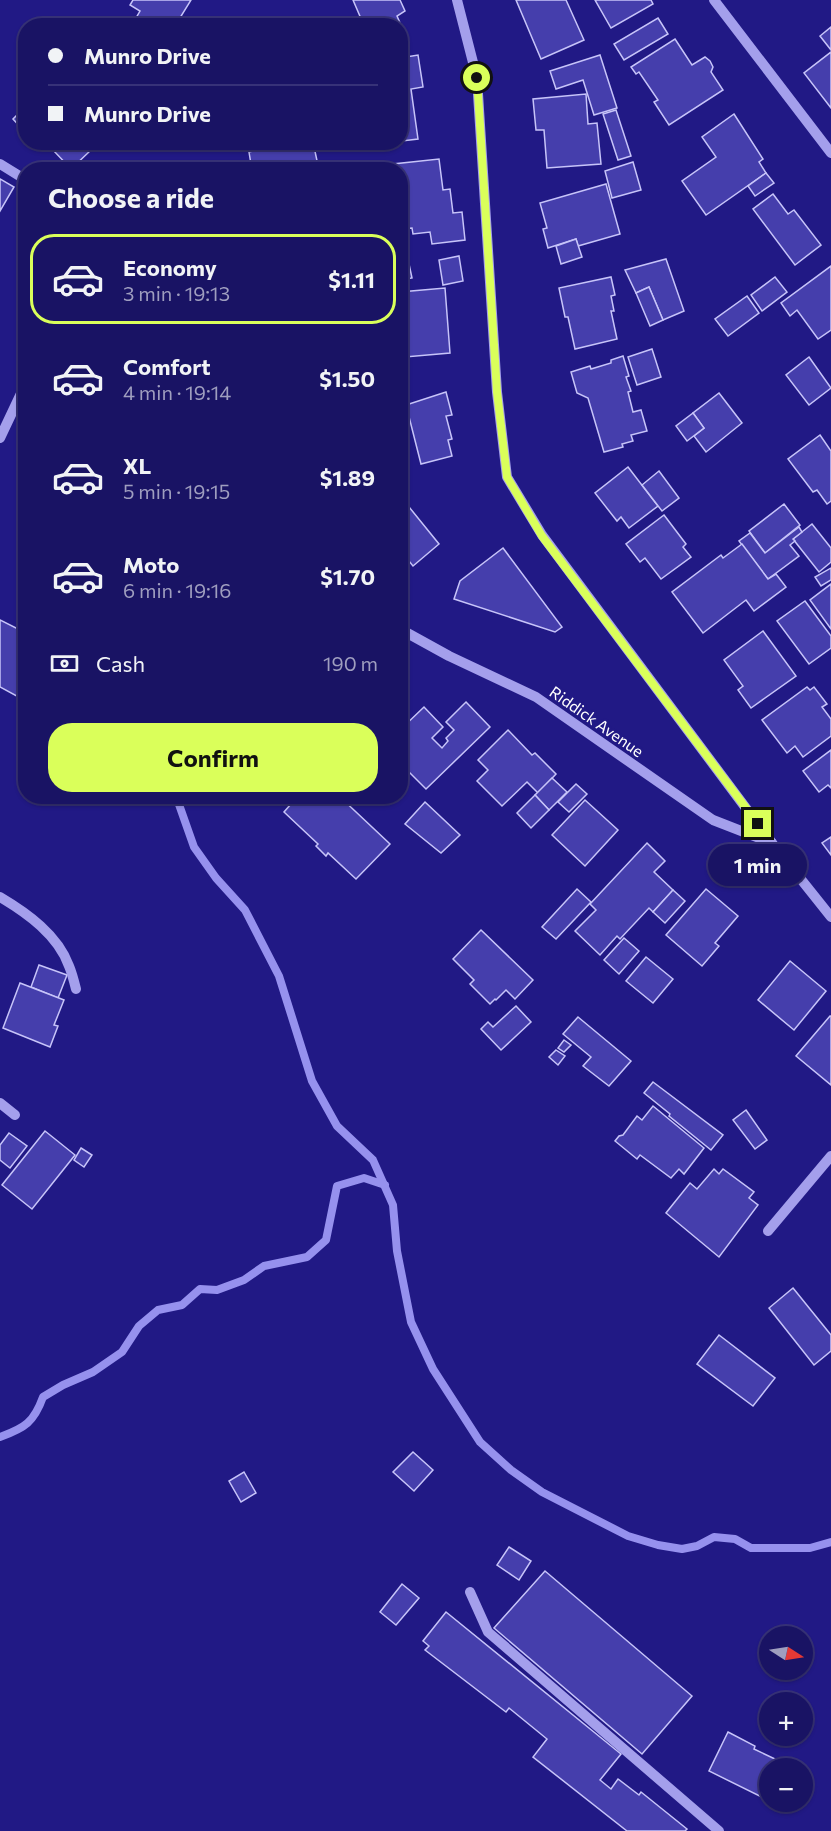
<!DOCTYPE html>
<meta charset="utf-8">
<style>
body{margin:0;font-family:Commissioner,sans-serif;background:#221c6a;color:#f1f3f6;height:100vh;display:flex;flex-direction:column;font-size:22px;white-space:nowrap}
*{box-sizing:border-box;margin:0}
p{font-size:20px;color:#9f9ebf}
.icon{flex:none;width:33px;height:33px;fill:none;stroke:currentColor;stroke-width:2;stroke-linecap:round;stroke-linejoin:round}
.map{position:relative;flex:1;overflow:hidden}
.details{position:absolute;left:18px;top:162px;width:390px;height:642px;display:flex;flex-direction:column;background:#191364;border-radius:24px;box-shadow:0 2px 4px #0004,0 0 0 2px #373278}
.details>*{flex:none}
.banner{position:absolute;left:18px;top:18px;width:390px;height:132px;border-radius:24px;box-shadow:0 2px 4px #0004,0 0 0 2px #373278;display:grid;align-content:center;height:132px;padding:0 30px;background:#191364}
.needle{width:39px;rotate:102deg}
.controls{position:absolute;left:759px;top:1626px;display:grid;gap:12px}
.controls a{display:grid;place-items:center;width:54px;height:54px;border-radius:50%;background:#191364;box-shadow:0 2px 4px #0004,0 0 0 2px #373278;font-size:30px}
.end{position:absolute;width:27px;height:27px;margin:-14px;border:8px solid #daff5a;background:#111;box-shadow:0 0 0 3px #111}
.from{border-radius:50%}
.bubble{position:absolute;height:42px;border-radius:21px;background:#191364;box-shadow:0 2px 4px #0004,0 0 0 2px #373278;font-size:20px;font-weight:700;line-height:42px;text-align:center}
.banner b{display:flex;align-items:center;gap:21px;height:57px;font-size:22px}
.banner b+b{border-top:2px solid #373278}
.banner i{width:15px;height:15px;background:#f1f3f6}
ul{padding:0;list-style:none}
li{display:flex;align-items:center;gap:18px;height:90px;margin:0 12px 9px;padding:0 18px;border:3px solid transparent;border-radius:24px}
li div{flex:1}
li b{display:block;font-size:22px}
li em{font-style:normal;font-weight:700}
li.on{border-color:#daff5a}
li>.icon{width:54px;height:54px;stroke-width:1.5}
h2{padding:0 30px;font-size:27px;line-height:72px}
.pay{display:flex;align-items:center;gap:15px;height:66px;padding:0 30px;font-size:22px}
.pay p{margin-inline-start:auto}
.primary-button{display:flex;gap:12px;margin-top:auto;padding:12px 30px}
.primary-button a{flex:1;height:69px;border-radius:24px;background:#daff5a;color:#111;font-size:24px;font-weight:700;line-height:69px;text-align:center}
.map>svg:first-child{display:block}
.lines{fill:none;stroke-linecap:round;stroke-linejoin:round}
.stream{stroke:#9691ee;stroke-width:8}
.building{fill:#453eac;stroke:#c7c4f9;stroke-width:1.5}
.minor{stroke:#a49fec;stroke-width:10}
.route{stroke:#daff5a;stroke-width:8}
.labels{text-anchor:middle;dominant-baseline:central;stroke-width:5;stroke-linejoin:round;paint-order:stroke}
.street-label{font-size:16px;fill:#fff;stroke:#211985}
</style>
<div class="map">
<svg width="831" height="1831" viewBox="0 0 831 1831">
<rect width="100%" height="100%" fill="#211985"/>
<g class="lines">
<!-- stream -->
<g class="stream">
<polyline points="176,796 194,847 216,878 245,910 279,976 312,1081 337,1126 373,1160 393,1205 397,1251 411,1322 433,1369 480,1442 511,1470 542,1492 628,1536 658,1545 682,1549 697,1546 714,1537 735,1539 751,1548 810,1548 831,1542"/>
<path d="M0 1437C25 1428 34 1422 43 1397L63 1385 93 1372 122 1352 139 1326 158 1310 182 1305 200 1289 217 1290 244 1280 264 1266 307 1257 326 1240 337 1186 364 1178 385 1185"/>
</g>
</g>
<!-- building -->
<g class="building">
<polygon points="133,0 191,0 175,26 149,26 136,18 140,11 130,5"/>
<polygon points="353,0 400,0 405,11 397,16 408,41 400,44 400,26 353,26 362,21"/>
<polygon points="516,0 566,0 584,40 541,59"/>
<polygon points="595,0 651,0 653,4 611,28"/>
<polygon points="658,18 668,34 624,60 614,44"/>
<polygon points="831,27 831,50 820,36"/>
<polygon points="675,39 692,65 705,57 710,61 713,67 711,72 723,90 669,125 654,102 658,100 639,72 636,74 631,67"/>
<polygon points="831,52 831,108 804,73"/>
<polygon points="418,55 423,87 411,89 418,139 402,141 400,58"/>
<polygon points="600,55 617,108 594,115 583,80 556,89 550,71"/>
<polygon points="586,94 588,124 597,123 601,164 547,168 544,130 536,130 533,99"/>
<polygon points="26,106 26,133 13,119"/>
<polygon points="616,110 631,156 618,160 603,114"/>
<polygon points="734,114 763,159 759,162 766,173 706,215 682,181 716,157 702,137"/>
<polygon points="60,142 83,142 91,150 71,169 53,150"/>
<polygon points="273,142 313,142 319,170 252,170 249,152 274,146"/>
<polygon points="439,159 443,190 450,189 453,213 462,212 465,240 432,244 430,232 413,234 412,228 400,229 400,170 394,170 393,164"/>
<polygon points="633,162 641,190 612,198 605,171"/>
<polygon points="766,173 774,183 755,196 748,186"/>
<polygon points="0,179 14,187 0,211"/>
<polygon points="606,184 620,234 578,246 576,239 548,248 543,229 547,228 540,203"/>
<polygon points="773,194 788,214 794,210 821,245 795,265 753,209"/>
<polygon points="576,239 582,257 561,264 556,246"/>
<polygon points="459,256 463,281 443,285 439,260"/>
<polygon points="666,259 684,311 663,320 649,287 636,293 625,270"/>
<polygon points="409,264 412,278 400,280 400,265"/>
<polygon points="831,266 831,330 818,339 797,310 790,316 781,303"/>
<polygon points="611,277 615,295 611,296 614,311 611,311 617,339 575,349 568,317 565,317 559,288"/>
<polygon points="775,277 787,292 762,311 751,295"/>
<polygon points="649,287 663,320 650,326 636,293"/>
<polygon points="445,288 450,353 405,357 400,292"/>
<polygon points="747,296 759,313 728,336 715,319"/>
<polygon points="652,349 661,377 637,385 628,357"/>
<polygon points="623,356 629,376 626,377 631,391 628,392 633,412 641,410 647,431 631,435 633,441 622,444 623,447 604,452 588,398 577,393 571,372 590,366 591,369 611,363 611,360"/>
<polygon points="809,357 831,388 809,405 786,375"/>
<polygon points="446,392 452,415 446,416 452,439 448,440 452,456 421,464 406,405"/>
<polygon points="719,393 742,423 706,452 694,436 704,428 693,413"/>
<polygon points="693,413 704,428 687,441 676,426"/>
<polygon points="820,435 831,451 831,501 827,504 817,490 813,492 788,459"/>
<polygon points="628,467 658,506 629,528 621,517 617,521 595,493"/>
<polygon points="659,471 679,498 662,511 642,485"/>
<polygon points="405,502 439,544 413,566 400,550 400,505"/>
<polygon points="784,504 800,525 765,553 749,531"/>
<polygon points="664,515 686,544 683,547 691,557 661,579 645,558 640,562 626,544"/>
<polygon points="812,524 831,548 831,562 819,572 793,539"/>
<polygon points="799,527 802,532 793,539 795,541 790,545 799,556 768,579 739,541 750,533 765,553"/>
<polygon points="742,544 768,579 776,574 786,587 754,611 746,600 703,633 672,592 721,555 723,558"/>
<polygon points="503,548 562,627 555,632 454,599 460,581"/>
<polygon points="831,568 831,580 821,586 815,577"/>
<polygon points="831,584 831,629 810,600"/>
<polygon points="805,601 831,636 831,648 809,664 777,621"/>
<polygon points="0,620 26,633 26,650 22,657 26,659 24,700 0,687"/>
<polygon points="763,631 796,676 751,708 738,690 743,686 724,660"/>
<polygon points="807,687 810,690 814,687 827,704 822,707 831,719 831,736 803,757 795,746 787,753 762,720"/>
<polygon points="466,702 490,727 426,789 400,763 400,730 424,707 443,727 432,738 442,748 448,741 446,738 454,730 446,722"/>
<polygon points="508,730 532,755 535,753 556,774 538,793 527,782 502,806 477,781 488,770 478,760"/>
<polygon points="831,750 831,788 828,785 819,792 803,771"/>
<polygon points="552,778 567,792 549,810 535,795"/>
<polygon points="576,784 587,794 569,812 558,802"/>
<polygon points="535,795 549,810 531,828 517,813"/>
<polygon points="298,796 339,796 390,844 356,879 328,853 326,856 316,846 318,844 284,812"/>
<polygon points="585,800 618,830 585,866 552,835"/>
<polygon points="425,802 460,835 441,853 405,824"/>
<polygon points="831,837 831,855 822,843"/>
<polygon points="647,843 665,861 654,872 673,890 653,912 649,908 620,939 617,936 600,955 575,931 596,910 590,904"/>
<polygon points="577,889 591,902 556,939 542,927"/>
<polygon points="706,889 738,916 715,943 719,946 702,966 666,935"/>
<polygon points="673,890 685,901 665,923 653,912"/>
<polygon points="481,930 533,980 515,999 506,990 496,1000 495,999 490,1004 470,984 474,980 453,959"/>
<polygon points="624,938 639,951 619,974 604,960"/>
<polygon points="646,957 673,979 653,1003 626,981"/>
<polygon points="790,961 826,991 794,1030 758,1000"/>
<polygon points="39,965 67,975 58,998 31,987"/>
<polygon points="20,983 64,1000 54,1025 58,1026 50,1047 3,1028"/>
<polygon points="516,1006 531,1022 501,1050 481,1029 488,1022 493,1027"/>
<polygon points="830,1016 831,1016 831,1085 796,1056"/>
<polygon points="578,1017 631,1061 609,1086 583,1066 591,1057 563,1034"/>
<polygon points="564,1040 571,1045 564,1052 558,1048"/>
<polygon points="556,1050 565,1056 558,1065 549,1057"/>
<polygon points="653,1082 723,1135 711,1150 669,1116 670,1114 644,1093"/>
<polygon points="653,1106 704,1148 684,1174 679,1169 671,1178 640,1155 637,1159 615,1141 619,1136 623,1135 637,1116 642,1120"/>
<polygon points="746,1110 767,1140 755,1149 733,1120"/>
<polygon points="45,1131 75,1155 32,1209 2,1185"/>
<polygon points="9,1133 27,1146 10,1168 0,1160 0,1145"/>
<polygon points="81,1148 92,1155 84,1167 74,1160"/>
<polygon points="714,1169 719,1174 723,1169 754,1192 749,1198 758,1205 719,1257 666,1213 690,1183 697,1189"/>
<polygon points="793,1288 831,1335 831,1351 814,1365 769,1308"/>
<polygon points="719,1335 775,1378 753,1406 697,1364"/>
<polygon points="413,1452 433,1470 414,1491 393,1472"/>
<polygon points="244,1472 256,1493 241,1502 229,1481"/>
<polygon points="509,1547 531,1561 519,1580 497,1565"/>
<polygon points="545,1571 692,1696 642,1754 494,1628"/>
<polygon points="402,1584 419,1598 396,1625 380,1612"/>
<polygon points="446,1612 621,1754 600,1780 611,1789 618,1779 639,1795 641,1792 687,1829 685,1831 627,1831 533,1757 547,1739 509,1708 506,1712 425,1650 429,1646 423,1641"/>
<polygon points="728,1732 755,1746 754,1749 794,1768 770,1768 770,1801 709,1771"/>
</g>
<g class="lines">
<!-- minor -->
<g class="minor">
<polyline points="457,0 477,78 497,392 507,477 542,535 772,843 831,917"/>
<polyline points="714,0 831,153"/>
<polyline points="0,164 26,180"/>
<polyline points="0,438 26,383"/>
<polyline points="400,629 449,656 536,697 713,820 772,843"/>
<path d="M0 897C27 913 58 935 69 966 72 973 74 981 76 989"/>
<polyline points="0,1103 15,1115"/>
<polyline points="768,1231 831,1156"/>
<polyline points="470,1592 488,1632 719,1831"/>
</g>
</g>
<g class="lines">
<!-- route -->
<polyline class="route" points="477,78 497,392 507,477 542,536 758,824"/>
</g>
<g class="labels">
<!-- street labels -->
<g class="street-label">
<text transform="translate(597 721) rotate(35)">Riddick Avenue</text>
</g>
</g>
</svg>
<div class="controls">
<a><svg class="needle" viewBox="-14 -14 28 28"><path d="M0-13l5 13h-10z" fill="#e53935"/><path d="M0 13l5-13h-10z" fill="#9f9ebf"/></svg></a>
<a>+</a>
<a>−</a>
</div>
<i class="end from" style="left:477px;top:78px"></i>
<i class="end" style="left:758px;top:824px"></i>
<div class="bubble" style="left:708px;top:844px;width:99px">1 min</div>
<div class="banner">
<b><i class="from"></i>Munro Drive</b>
<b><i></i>Munro Drive</b>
</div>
<section class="details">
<h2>Choose a ride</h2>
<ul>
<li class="on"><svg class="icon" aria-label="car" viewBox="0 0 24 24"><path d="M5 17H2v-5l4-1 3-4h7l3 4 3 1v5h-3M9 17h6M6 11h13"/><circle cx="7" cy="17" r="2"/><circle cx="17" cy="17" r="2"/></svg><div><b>Economy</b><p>3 min · 19:13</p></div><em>$1.11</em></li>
<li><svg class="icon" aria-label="car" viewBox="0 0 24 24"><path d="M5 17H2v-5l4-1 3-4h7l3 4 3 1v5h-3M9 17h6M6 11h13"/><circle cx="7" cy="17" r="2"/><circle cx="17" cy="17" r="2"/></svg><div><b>Comfort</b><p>4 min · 19:14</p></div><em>$1.50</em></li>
<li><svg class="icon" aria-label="car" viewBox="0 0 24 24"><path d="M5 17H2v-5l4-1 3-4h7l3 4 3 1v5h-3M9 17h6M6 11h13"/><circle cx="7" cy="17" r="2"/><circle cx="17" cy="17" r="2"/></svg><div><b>XL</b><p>5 min · 19:15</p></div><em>$1.89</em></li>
<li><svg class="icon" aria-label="car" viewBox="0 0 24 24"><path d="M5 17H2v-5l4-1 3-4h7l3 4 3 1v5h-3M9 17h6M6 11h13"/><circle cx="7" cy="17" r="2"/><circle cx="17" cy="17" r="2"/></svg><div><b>Moto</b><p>6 min · 19:16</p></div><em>$1.70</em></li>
</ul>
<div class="pay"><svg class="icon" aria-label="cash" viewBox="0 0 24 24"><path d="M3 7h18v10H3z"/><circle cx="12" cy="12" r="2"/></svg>Cash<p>190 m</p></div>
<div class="primary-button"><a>Confirm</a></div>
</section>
</div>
